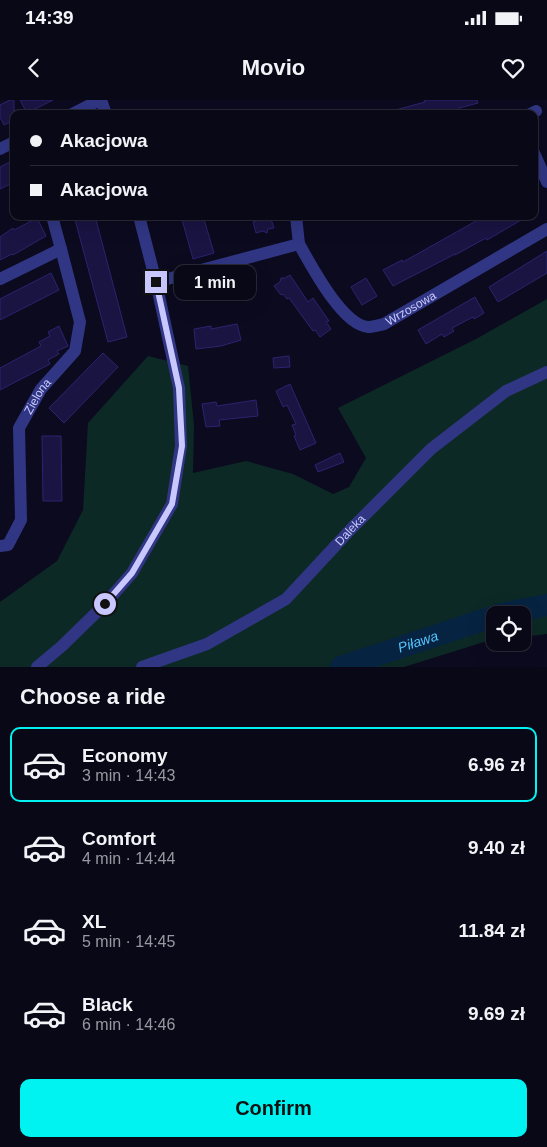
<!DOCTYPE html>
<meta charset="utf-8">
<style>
body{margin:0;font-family:Helvetica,sans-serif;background:#111120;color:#f1f3f6;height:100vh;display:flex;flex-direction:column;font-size:19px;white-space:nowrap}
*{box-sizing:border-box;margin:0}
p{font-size:16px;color:#989aa1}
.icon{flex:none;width:28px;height:28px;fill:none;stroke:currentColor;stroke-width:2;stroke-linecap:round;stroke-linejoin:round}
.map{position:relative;height:567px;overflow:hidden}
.side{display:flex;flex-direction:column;background:#080817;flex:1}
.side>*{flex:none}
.hud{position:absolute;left:10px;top:10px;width:528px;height:110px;border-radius:10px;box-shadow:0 5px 20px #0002,0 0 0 1px #292936;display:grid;align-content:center;height:110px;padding:0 20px;background:#080817}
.controls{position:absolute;left:486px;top:506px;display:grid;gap:10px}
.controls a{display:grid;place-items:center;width:45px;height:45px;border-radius:10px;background:#080817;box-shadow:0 5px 20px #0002,0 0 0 1px #292936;font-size:25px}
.end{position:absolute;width:22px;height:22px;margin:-11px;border:6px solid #c8c8ff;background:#111;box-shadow:0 0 0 2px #111}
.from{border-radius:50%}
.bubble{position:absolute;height:35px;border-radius:10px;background:#080817;box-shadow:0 5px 20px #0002,0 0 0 1px #292936;font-size:16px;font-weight:700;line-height:35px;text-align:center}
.hud b{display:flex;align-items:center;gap:18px;height:48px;font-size:19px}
.hud b+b{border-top:1px solid #292936}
.hud i{width:12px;height:12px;background:#f1f3f6}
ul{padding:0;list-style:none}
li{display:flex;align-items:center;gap:15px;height:75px;margin:0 10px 8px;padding:0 10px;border:2px solid transparent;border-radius:10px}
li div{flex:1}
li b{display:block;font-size:19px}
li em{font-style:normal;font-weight:700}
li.current{border-color:#00f3f0}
li>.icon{width:45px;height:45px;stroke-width:1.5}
h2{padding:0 20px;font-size:22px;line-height:60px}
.button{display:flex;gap:10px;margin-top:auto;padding:10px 20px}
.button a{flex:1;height:58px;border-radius:10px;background:#00f3f0;color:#111;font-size:20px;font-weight:700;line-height:58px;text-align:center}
.status{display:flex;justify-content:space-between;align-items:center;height:35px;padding:0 25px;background:#080817;direction:ltr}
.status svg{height:14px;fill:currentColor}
header{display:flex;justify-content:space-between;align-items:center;height:65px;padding:0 20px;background:#080817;font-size:22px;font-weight:700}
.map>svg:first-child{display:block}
.green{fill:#0d2925}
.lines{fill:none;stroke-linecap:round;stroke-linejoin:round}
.river{stroke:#062342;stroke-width:22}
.building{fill:#191442;stroke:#2b2470}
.minor{stroke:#303683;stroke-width:12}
.route{stroke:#c8c8ff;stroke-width:6}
.labels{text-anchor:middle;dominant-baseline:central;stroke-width:5;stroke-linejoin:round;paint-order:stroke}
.street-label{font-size:12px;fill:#c8c8ff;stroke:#0b0a1f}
.water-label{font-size:14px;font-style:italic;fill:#56c4ff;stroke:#0b0a1f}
</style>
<div class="status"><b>14:39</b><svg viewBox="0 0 49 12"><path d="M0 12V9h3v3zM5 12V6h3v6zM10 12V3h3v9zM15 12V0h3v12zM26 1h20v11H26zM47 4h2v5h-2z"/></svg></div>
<header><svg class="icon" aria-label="back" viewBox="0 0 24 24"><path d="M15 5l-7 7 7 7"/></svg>Movio<svg class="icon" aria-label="heart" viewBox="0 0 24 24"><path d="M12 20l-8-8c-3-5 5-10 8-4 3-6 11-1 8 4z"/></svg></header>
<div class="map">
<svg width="547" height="567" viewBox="0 0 547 567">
<rect width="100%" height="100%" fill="#0b0a1f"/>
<!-- green -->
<polygon class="green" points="547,199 547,534 523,537 522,515 495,515 495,541 484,542 404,567 0,567 0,502 57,461 83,410 88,323 148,256 188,266 194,325 193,373 246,361 293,374 333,394 349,387 366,358 338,308 476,239"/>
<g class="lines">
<!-- river -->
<g class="river">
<polyline points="497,515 547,505"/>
<path id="s1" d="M341 567 495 516"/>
</g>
</g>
<!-- building -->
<g class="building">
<polygon points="10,0 14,0 14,20 4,25 0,17 0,5"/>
<polygon points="20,0 53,0 27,13"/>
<polygon points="424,0 477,0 478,3 459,8 460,10 448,14 393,14 392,11 425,2"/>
<polygon points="14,60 14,82 0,89 0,67"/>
<polygon points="74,116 95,116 127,237 108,242"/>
<polygon points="181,116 203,116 214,153 193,159"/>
<polygon points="255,116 270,116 274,128 268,129 267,133 263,131 256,133 253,122 256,121"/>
<polygon points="485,116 528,116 487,140 486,138 455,155 455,154 393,186 383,170 402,160 403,162"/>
<polygon points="37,118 46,136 13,155 12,154 0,160 0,137 13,128 14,130"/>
<polygon points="547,151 547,173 498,202 489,187"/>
<polygon points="51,173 59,190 0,220 0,199"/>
<polygon points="290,175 308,202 313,198 329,221 326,222 331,229 320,237 315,230 313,231 289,198 287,199 283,194 281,195 274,186 280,182 281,178 285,178"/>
<polygon points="366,178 377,196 362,205 351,187"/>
<polygon points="475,197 484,213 474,219 473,217 452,228 454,231 444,237 442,234 426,244 418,230"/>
<polygon points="237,224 241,240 221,246 196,249 194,229 211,226 211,229"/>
<polygon points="59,226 68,246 57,251 59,254 48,260 50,264 0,290 0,268 41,246 39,242 50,236 48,232"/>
<polygon points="103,253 118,267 64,323 49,308"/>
<polygon points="289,256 290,267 274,268 273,258"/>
<polygon points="290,284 316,343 300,350 294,336 296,335 292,325 296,324 287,305 283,307 276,291"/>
<polygon points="256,300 258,316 219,320 220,326 206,327 202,304 216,302 217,306"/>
<polygon points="42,336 61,336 62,401 43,401"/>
<polygon points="340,353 344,362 318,372 315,365"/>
</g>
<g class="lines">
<!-- minor -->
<g class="minor">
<polyline points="101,0 106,14"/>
<polyline points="72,14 100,0"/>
<polyline points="530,14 536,11"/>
<polyline points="0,49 14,42"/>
<polyline points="534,53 547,82"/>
<path id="s2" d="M299 144C311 165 342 225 368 227 373 227 379 225 384 224L547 129"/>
<polyline points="0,179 61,149 52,116"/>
<polyline points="156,182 299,144 296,116"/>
<path id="s3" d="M0 446 8 445 21 420 19 328 41 289 75 251 80 222 61 149"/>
<polyline points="37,567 62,546 105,504 132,473 172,404 181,346 179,288 156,182 139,116"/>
<path id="s4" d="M142 567 207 544 286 499 351 429 431 349 506 291 547 272"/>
</g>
</g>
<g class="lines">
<!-- route -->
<polyline class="route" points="105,504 132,473 172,404 182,346 179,288 156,182"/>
</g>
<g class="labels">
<!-- street labels -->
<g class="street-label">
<text stroke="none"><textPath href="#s2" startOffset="158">Wrzosowa</textPath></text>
<text stroke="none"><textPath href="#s3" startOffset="165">Zielona</textPath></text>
<text stroke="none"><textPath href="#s4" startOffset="254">Daleka</textPath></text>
</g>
<!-- water labels -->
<g class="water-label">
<text stroke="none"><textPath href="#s1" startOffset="81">Piława</textPath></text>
</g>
</g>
</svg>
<div class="controls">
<a><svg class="icon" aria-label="locate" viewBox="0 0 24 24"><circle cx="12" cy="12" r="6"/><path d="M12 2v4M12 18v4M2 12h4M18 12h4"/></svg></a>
</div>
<i class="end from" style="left:105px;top:504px"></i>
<i class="end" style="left:156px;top:182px"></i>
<div class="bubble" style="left:174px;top:165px;width:82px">1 min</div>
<div class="hud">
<b><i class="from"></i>Akacjowa</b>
<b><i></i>Akacjowa</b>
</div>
</div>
<section class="side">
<h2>Choose a ride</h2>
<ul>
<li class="current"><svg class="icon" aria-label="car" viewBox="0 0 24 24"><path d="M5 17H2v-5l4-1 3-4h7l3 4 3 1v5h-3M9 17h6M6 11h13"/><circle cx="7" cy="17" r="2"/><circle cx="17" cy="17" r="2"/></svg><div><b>Economy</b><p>3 min · 14:43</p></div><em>6.96 zł</em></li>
<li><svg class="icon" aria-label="car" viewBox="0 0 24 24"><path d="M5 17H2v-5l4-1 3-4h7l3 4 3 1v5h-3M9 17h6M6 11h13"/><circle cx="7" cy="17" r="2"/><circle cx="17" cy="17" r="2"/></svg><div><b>Comfort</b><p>4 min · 14:44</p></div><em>9.40 zł</em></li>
<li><svg class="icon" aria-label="car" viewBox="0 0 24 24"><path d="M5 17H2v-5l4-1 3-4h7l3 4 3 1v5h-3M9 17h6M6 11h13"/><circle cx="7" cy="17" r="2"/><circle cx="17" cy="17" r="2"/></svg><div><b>XL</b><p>5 min · 14:45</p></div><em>11.84 zł</em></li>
<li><svg class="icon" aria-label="car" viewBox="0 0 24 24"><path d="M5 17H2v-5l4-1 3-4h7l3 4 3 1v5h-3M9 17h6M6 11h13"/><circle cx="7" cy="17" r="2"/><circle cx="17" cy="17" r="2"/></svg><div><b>Black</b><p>6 min · 14:46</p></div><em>9.69 zł</em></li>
</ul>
<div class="button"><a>Confirm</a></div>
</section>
